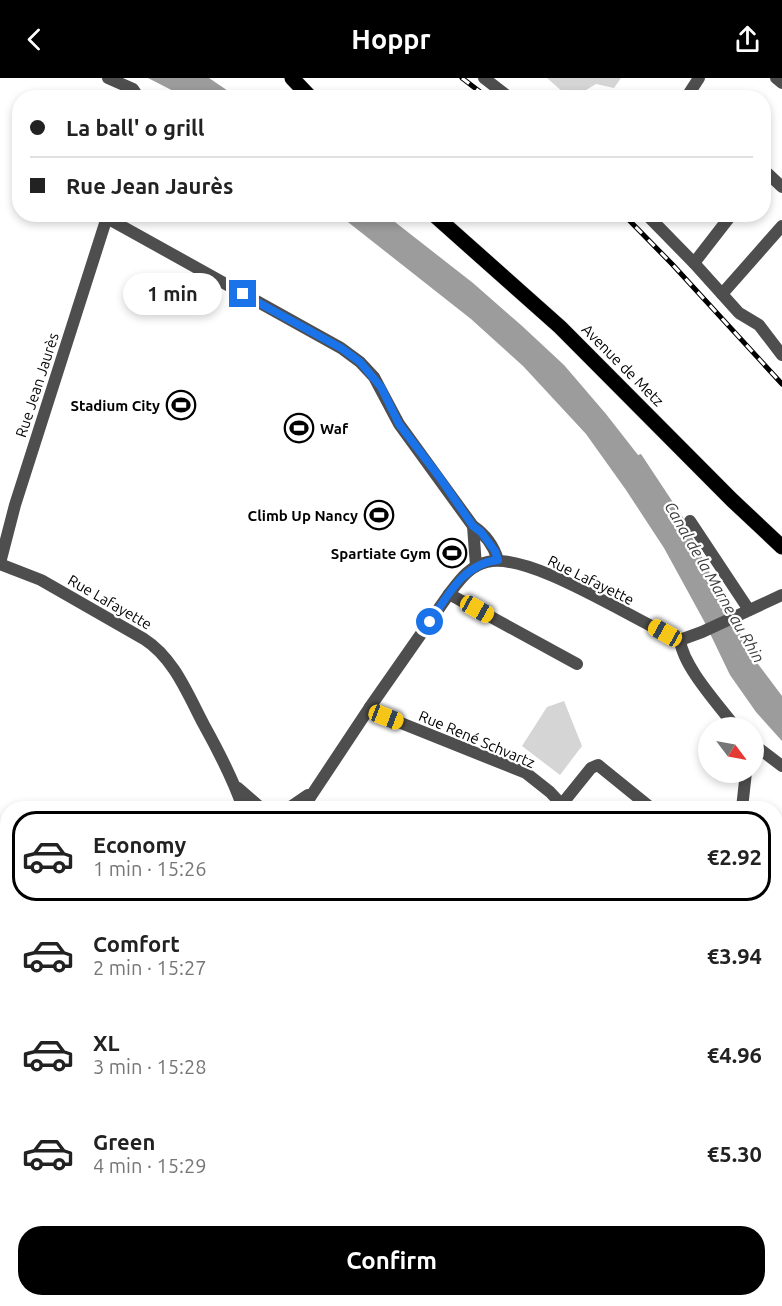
<!DOCTYPE html>
<meta charset="utf-8">
<style>
body{margin:0;font-family:Ubuntu,sans-serif;background:#f2f2f2;color:#222;height:100vh;display:flex;flex-direction:column;font-size:22px;white-space:nowrap}
*{box-sizing:border-box;margin:0}
p{font-size:20px;color:#767676}
.icon{flex:none;width:33px;height:33px;fill:none;stroke:currentColor;stroke-width:2;stroke-linecap:round;stroke-linejoin:round}
.map{position:relative;flex:1;overflow:hidden}
.drawer{position:absolute;left:0px;top:723px;width:783px;height:506px;display:flex;flex-direction:column;background:#fff;border-radius:24px 24px 0 0;box-shadow:0 3px 9px #0003}
.drawer>*{flex:none}
.guide{position:absolute;left:12px;top:12px;width:759px;height:132px;border-radius:24px;box-shadow:0 3px 9px #0003;display:grid;align-content:center;height:132px;padding:0 18px;background:#fff}
.needle{width:39px;rotate:122deg}
.tools{position:absolute;left:698px;top:639px;display:grid;gap:12px}
.tools a{display:grid;place-items:center;width:66px;height:66px;border-radius:50%;background:#fff;box-shadow:0 3px 9px #0003;font-size:30px}
.end{position:absolute;width:27px;height:27px;margin:-14px;border:8px solid #1a73e8;background:#fff;box-shadow:0 0 0 3px #fff}
.from{border-radius:50%}
.bubble{position:absolute;height:42px;border-radius:21px;background:#fff;box-shadow:0 3px 9px #0003;font-size:20px;font-weight:700;line-height:42px;text-align:center}
.car{position:absolute;width:18px;height:36px;margin:-18px -9px;border-radius:8px;box-shadow:0 0 4px 2px #0007;background:linear-gradient(#f5c518 24%,#345 0 40%,#f5c518 0 76%,#345 0 86%,#f5c518 0)}
.guide b{display:flex;align-items:center;gap:21px;height:57px;font-size:22px}
.guide b+b{border-top:2px solid #e0e0e0}
.guide i{width:15px;height:15px;background:#222}
ul{padding:10px 0 0;list-style:none}
li{display:flex;align-items:center;gap:18px;height:90px;margin:0 12px 9px;padding:0 6px;border:3px solid transparent;border-radius:24px}
li div{flex:1}
li b{display:block;font-size:22px}
li em{font-style:normal;font-weight:700}
li.current{border-color:#000}
li>.icon{width:54px;height:54px;stroke-width:1.5}
.primary-button{display:flex;gap:12px;margin-top:auto;padding:12px 18px}
.primary-button a{flex:1;height:69px;border-radius:24px;background:#000;color:#fff;font-size:24px;font-weight:700;line-height:69px;text-align:center}
header{display:flex;justify-content:space-between;align-items:center;height:78px;padding:0 18px;background:#000;color:#fff;font-size:27px;font-weight:700}
.map>svg:first-child{display:block}
.green{fill:#d5d5d5}
.water{fill:#9c9c9c}
.lines{fill:none;stroke-linecap:round;stroke-linejoin:round}
.major-casing{stroke:#dbdbdb;stroke-width:16}
.minor{stroke:#4e4e4e;stroke-width:12}
.major{stroke:#000;stroke-width:15}
.rail-casing{stroke:#000;stroke-width:5}
.rail{stroke:#fff;stroke-width:3;stroke-dasharray:9;stroke-linecap:butt}
.route{stroke:#1a73e8;stroke-width:8}
.labels{text-anchor:middle;dominant-baseline:central;stroke-width:4.5;stroke-linejoin:round;paint-order:stroke}
.street-label{font-size:15px;fill:#000;stroke:#fff}
.poi-label{font-size:15px;font-weight:bold;fill:#000;stroke:#fff;text-anchor:end}
.water-label{font-size:16px;font-style:italic;fill:#3d3d3d;stroke:#fff}
</style>
<header><svg class="icon" aria-label="back" viewBox="0 0 24 24"><path d="M15 5l-7 7 7 7"/></svg>Hoppr<svg class="icon" aria-label="share" viewBox="0 0 24 24"><path d="M12 15V3M7 8l5-5 5 5M5 13v7h14v-7"/></svg></header>
<div class="map">
<svg width="782" height="1228" viewBox="0 0 782 1228">
<rect width="100%" height="100%" fill="#fff"/>
<!-- green -->
<g class="green">
<polygon points="547,0 621,0 614,10 596,6 576,18 564,15"/>
<polygon points="564,623 582,668 560,697 522,668 547,629"/>
<polygon points="776,1076 782,1080 782,1136 776,1148"/>
</g>
<!-- water -->
<g class="water">
<polygon points="148,0 209,0 237,19 185,19"/>
<polygon points="339,137 386,137 473,205 521,247 564,287 606,336 638,377 641,376 686,444 685,445 749,574 782,618 782,663 756,634 730,597 704,543 664,470 626,412 586,356 523,288 471,241"/>
<polygon points="776,1210 782,1212 782,1228 257,1228 283,1221 776,1221"/>
</g>
<g class="lines">
<!-- major casing -->
<g class="major-casing">
<g id="major">
<polyline points="292,0 311,20"/>
<polyline points="433,136 560,249 732,422 782,469"/>
</g>
</g>
<!-- minor -->
<g class="minor">
<polyline points="108,0 133,11 139,20"/>
<polyline points="484,0 510,20"/>
<polyline points="776,0 782,5"/>
<polyline points="686,20 699,0"/>
<polyline points="764,92 782,109"/>
<polyline points="646,136 694,185 739,235 759,247 782,277"/>
<path d="M107 140 341 270 360 284 374 299 399 346 473 448C485 456 494 469 498 482"/>
<polyline points="694,185 732,136"/>
<polyline points="722,216 782,148"/>
<polyline points="690,443 749,532"/>
<polyline points="473,448 476,488"/>
<polyline points="0,485 15,427 108,136"/>
<path d="M0 486 41 502 144 561C174 580 188 617 204 647 219 674 233 701 243 730"/>
<polyline points="449,516 577,586"/>
<path d="M680 562C683 589 719 627 736 650"/>
<polyline points="370,629 386,639 526,695 550,714 565,730"/>
<polyline points="753,666 782,688"/>
<polyline points="238,710 261,730"/>
<polyline points="562,726 591,690 598,687 651,730"/>
<polyline points="289,730 308,717"/>
<path d="M303 730 370 629 449 516C459 503 469 488 487 484 530 473 636 544 680 562L702 554 782 517"/>
<polyline points="742,730 746,694"/>
<polyline points="0,864 8,865"/>
<polyline points="776,1031 782,1036"/>
<polyline points="776,1187 782,1188"/>
<polyline points="0,1206 8,1179"/>
</g>
<!-- major -->
<use href="#major" class="major"/>
<!-- rail casing -->
<g class="rail-casing">
<g id="rail">
<polyline points="462,0 488,20"/>
<polyline points="623,136 672,186 782,306"/>
</g>
</g>
<!-- rail -->
<use href="#rail" class="rail"/>
</g>
<g class="lines">
<!-- route -->
<path class="route" d="M243 216 341 270 360 284 381 309 399 346 440 400 473 448 481 454 495 473 498 482C463 486 448 517 430 544"/>
</g>
<!-- icons -->
<defs>
<g id="stadium-ring" transform="scale(1.5)"><circle r="9.5" fill="#fff" stroke="#000" stroke-width="1.5"/><path d="M0-5a6.5 5 0 1 0 0 10a6.5 5 0 1 0 0-10ZM-3.5-1.8h7v3.6h-7Z" fill="#000"/></g>
</defs>
<g fill-rule="evenodd">
<use href="#stadium-ring" x="181" y="327"/>
<use href="#stadium-ring" x="299" y="350"/>
<use href="#stadium-ring" x="379" y="437"/>
<use href="#stadium-ring" x="452" y="475"/>
</g>
<g class="labels">
<!-- street labels -->
<g class="street-label">
<text transform="translate(623 287) rotate(45)">Avenue de Metz</text>
<text transform="translate(37 307) rotate(-72)">Rue Jean Jaurès</text>
<text transform="translate(591 502) rotate(26)">Rue Lafayette</text>
<text transform="translate(110 524) rotate(30)">Rue Lafayette</text>
<text transform="translate(477 661) rotate(23)">Rue René Schvartz</text>
</g>
<!-- poi labels -->
<g class="poi-label">
<text x="160" y="327">Stadium City</text>
<text x="320" y="350" text-anchor="start">Waf</text>
<text x="358" y="437">Climb Up Nancy</text>
<text x="431" y="475">Spartiate Gym</text>
</g>
<!-- water labels -->
<g class="water-label">
<text transform="translate(715 504) rotate(60)">Canal de la Marne au Rhin</text>
</g>
</g>
</svg>
<div class="tools">
<a><svg class="needle" viewBox="-14 -14 28 28"><path d="M0-13l5 13h-10z" fill="#e53935"/><path d="M0 13l5-13h-10z" fill="#767676"/></svg></a>
</div>
<i class="end from" style="left:430px;top:544px"></i>
<i class="end" style="left:243px;top:216px"></i>
<div class="bubble" style="left:123px;top:195px;width:99px">1 min</div>
<i class="car" style="left:477px;top:531px;rotate:119deg"></i>
<i class="car" style="left:665px;top:555px;rotate:299deg"></i>
<i class="car" style="left:386px;top:639px;rotate:111deg"></i>
<div class="guide">
<b><i class="from"></i>La ball' o grill</b>
<b><i></i>Rue Jean Jaurès</b>
</div>
<section class="drawer">
<ul>
<li class="current"><svg class="icon" aria-label="car" viewBox="0 0 24 24"><path d="M5 17H2v-5l4-1 3-4h7l3 4 3 1v5h-3M9 17h6M6 11h13"/><circle cx="7" cy="17" r="2"/><circle cx="17" cy="17" r="2"/></svg><div><b>Economy</b><p>1 min · 15:26</p></div><em>€2.92</em></li>
<li><svg class="icon" aria-label="car" viewBox="0 0 24 24"><path d="M5 17H2v-5l4-1 3-4h7l3 4 3 1v5h-3M9 17h6M6 11h13"/><circle cx="7" cy="17" r="2"/><circle cx="17" cy="17" r="2"/></svg><div><b>Comfort</b><p>2 min · 15:27</p></div><em>€3.94</em></li>
<li><svg class="icon" aria-label="car" viewBox="0 0 24 24"><path d="M5 17H2v-5l4-1 3-4h7l3 4 3 1v5h-3M9 17h6M6 11h13"/><circle cx="7" cy="17" r="2"/><circle cx="17" cy="17" r="2"/></svg><div><b>XL</b><p>3 min · 15:28</p></div><em>€4.96</em></li>
<li><svg class="icon" aria-label="car" viewBox="0 0 24 24"><path d="M5 17H2v-5l4-1 3-4h7l3 4 3 1v5h-3M9 17h6M6 11h13"/><circle cx="7" cy="17" r="2"/><circle cx="17" cy="17" r="2"/></svg><div><b>Green</b><p>4 min · 15:29</p></div><em>€5.30</em></li>
</ul>
<div class="primary-button"><a>Confirm</a></div>
</section>
</div>
